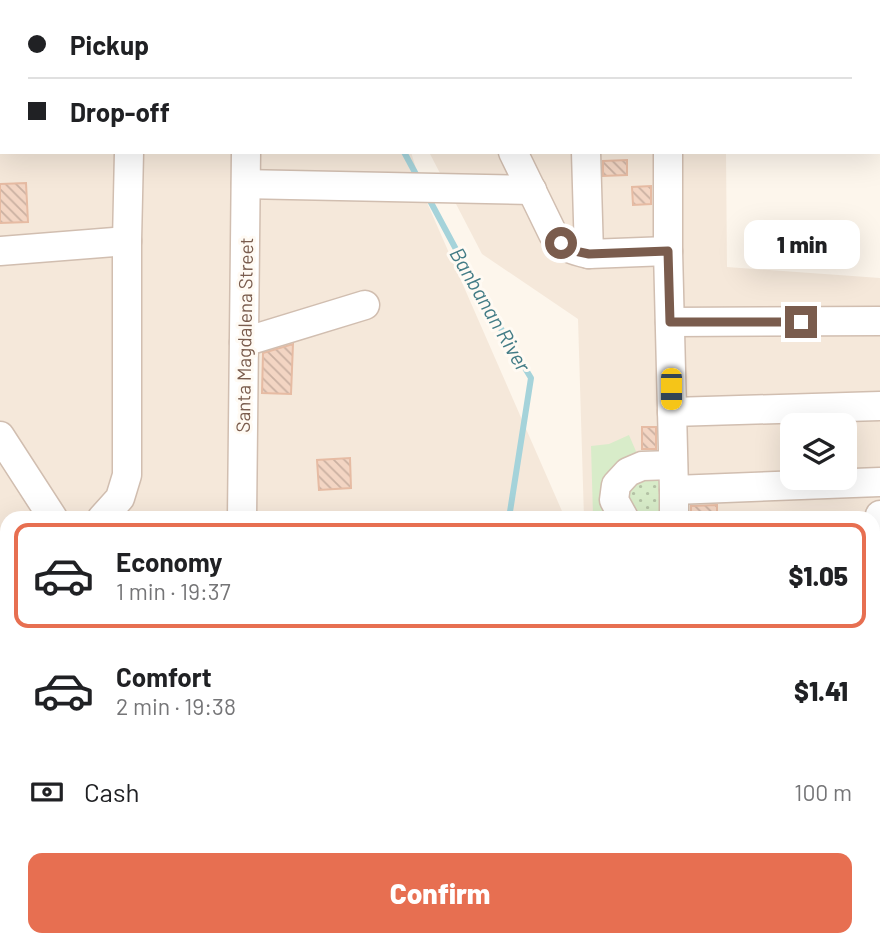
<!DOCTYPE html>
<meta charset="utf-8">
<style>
body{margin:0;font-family:Barlow,sans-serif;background:#f6f6f6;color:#202124;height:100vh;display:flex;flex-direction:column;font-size:26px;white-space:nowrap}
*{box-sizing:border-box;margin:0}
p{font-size:23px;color:#757577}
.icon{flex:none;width:38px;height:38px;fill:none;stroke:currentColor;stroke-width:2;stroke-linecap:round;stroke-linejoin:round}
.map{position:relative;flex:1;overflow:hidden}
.drawer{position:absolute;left:0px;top:511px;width:880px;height:436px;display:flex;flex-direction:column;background:#fff;border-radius:21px 21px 0 0;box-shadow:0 7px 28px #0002}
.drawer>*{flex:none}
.hud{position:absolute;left:0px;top:0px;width:880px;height:154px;box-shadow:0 7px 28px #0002;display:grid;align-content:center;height:154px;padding:0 28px;background:#fff}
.fabs{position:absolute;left:780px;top:413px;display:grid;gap:14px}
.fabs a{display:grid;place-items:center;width:77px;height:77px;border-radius:14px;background:#fff;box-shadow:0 7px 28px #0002;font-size:35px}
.end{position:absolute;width:32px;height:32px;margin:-16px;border:9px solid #7a5c4d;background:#fff;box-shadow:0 0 0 4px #fff}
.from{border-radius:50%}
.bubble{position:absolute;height:49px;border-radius:14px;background:#fff;box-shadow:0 7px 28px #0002;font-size:23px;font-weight:800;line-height:49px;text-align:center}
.car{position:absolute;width:21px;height:42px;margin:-21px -10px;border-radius:9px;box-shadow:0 0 5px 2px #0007;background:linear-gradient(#f5c518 24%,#345 0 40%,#f5c518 0 76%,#345 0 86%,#f5c518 0)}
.hud b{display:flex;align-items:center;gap:24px;height:66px;font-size:26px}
.hud b+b{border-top:2px solid #e0e0e0}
.hud i{width:18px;height:18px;background:#202124}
ul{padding:12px 0 0;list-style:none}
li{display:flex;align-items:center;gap:21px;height:105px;margin:0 14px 10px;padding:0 14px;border:4px solid transparent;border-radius:14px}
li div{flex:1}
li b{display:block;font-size:26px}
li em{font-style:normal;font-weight:800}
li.active{border-color:#e76f51}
li>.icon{width:63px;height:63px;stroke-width:1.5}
.pay{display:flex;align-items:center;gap:18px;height:77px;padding:0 28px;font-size:26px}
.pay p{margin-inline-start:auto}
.primary-button{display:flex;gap:14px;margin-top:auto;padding:14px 28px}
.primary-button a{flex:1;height:80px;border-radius:14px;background:#e76f51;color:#fff;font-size:28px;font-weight:800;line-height:80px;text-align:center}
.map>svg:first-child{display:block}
.residential{fill:#f5e8da;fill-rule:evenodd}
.education{fill:#f3e8fa}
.grass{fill:#d8ecc9}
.park{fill:url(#park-dots)}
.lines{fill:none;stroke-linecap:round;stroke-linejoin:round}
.stream{stroke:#a5d3da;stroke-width:6}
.building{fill:url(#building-back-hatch);stroke:#e6bba3;stroke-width:2}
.minor-casing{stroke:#d1beb0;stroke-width:31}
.major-casing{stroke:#dad1cd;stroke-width:39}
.minor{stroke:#fff;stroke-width:28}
.major{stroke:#fbd9a5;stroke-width:37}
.route{stroke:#7a5c4d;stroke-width:9}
.labels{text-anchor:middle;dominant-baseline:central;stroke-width:6;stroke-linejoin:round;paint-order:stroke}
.street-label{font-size:19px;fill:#7a5c4d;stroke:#fffaf3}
.water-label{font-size:21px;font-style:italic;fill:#437c86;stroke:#fffaf3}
</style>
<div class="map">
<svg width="880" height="946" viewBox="0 0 880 946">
<defs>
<pattern id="park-dots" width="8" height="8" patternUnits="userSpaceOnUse" patternTransform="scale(1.75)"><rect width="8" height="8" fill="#d8ecc9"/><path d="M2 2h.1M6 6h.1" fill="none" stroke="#b4c2a5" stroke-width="1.8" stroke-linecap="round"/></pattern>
<pattern id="building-back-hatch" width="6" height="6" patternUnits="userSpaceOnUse" patternTransform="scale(1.75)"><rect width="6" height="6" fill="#f3d5c3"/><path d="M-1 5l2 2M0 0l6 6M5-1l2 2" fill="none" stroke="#cab0a1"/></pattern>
</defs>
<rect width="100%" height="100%" fill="#fdf6ec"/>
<!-- residential -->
<g class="residential">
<polygon points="0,0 880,0 880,87 878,87 878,2 2,2 2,152 411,152 425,198 565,518 7,518 7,940 873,940 873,690 880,690 880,946 0,946"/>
<path d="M429 152H726L727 267 880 278V559L873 582V518H584L578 319 482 254ZM793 425H845V478H793Z"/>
</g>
<!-- education -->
<polygon class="education" points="0,814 7,815 7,893 1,946"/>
<!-- grass -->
<polygon class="grass" points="629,435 641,463 612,518 593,516 591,446 609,444"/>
<!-- park -->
<polygon class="park" points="640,473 666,473 663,518 633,518 621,493"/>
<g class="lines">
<!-- stream -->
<g class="stream">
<polyline points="365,0 365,2"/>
<polyline points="404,152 418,178"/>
<polyline points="428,197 481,296 531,378 509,518"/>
<polyline points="873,707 880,708"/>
</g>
</g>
<!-- building -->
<g class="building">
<polygon points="627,160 627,175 603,176 603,161"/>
<polygon points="26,183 28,222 0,223 0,184"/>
<polygon points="651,186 651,204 633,205 632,187"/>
<polygon points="293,344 291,394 262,393 263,353"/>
<rect x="642" y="427" width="14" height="22"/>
<polygon points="350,458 351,488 319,490 317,460"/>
<polygon points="717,505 717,518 691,518 691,506"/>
</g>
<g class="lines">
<!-- minor casing -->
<g class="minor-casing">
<g id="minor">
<polyline points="237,0 237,2"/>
<polyline points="427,0 427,2"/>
<polyline points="506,0 506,2"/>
<polyline points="583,0 583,2"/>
<polyline points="666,0 666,2"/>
<polyline points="0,16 2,16"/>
<polyline points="878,42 880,42"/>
<polyline points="0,129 2,129"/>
<path d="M513 152 553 234C565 248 571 250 589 254"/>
<polyline points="586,152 589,254 668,251"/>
<polyline points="668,152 668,251 674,490 880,482"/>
<polyline points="246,184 532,190"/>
<polyline points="0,251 127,241"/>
<polyline points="670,322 880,321"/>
<polyline points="244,342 365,305"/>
<polyline points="672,412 880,406"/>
<polyline points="0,436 53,518"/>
<polyline points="102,518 120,498 127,475 127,241 129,152"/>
<polyline points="242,518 246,152"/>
<polyline points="624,518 614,500 616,485 628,472 642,466 673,465"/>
<polyline points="674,518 674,490"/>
<polyline points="873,544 880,515"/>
<polyline points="0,716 7,726"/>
<polyline points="112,940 114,946"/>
<polyline points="454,940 454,946"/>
<polyline points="642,940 643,946"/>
</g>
</g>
<!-- major casing -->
<g class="major-casing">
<g id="major">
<polyline points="873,909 880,878"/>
<polyline points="866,946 867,940"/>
</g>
</g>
<!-- minor -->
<use href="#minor" class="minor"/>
<!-- major -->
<use href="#major" class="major"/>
</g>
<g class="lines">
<!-- route -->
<polyline class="route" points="561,243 570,250 589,254 668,251 670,322 801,322"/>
</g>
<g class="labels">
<!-- street labels -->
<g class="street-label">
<text transform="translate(244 335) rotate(-89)">Santa Magdalena Street</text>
</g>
<!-- water labels -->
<g class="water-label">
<text transform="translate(491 309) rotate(60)">Banbanan River</text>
</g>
</g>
</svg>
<div class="fabs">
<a><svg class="icon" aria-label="layers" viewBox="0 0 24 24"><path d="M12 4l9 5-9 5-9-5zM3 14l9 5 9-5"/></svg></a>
</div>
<i class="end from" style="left:561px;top:243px"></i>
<i class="end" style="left:801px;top:322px"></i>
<div class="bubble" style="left:744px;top:220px;width:116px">1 min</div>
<i class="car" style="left:671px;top:389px;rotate:180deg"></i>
<div class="hud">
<b><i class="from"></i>Pickup</b>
<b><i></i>Drop-off</b>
</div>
<section class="drawer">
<ul>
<li class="active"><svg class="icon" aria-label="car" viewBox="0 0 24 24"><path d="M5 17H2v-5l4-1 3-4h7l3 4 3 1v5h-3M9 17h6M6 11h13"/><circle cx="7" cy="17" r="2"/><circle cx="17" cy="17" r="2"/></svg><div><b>Economy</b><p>1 min · 19:37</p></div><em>$1.05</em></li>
<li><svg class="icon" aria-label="car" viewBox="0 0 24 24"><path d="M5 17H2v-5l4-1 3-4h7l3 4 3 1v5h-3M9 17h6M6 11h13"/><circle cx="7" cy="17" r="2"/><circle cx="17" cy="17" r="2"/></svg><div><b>Comfort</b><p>2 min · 19:38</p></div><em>$1.41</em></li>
</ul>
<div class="pay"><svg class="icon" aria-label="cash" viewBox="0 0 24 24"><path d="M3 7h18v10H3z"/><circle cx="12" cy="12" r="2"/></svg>Cash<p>100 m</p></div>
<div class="primary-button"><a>Confirm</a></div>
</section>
</div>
